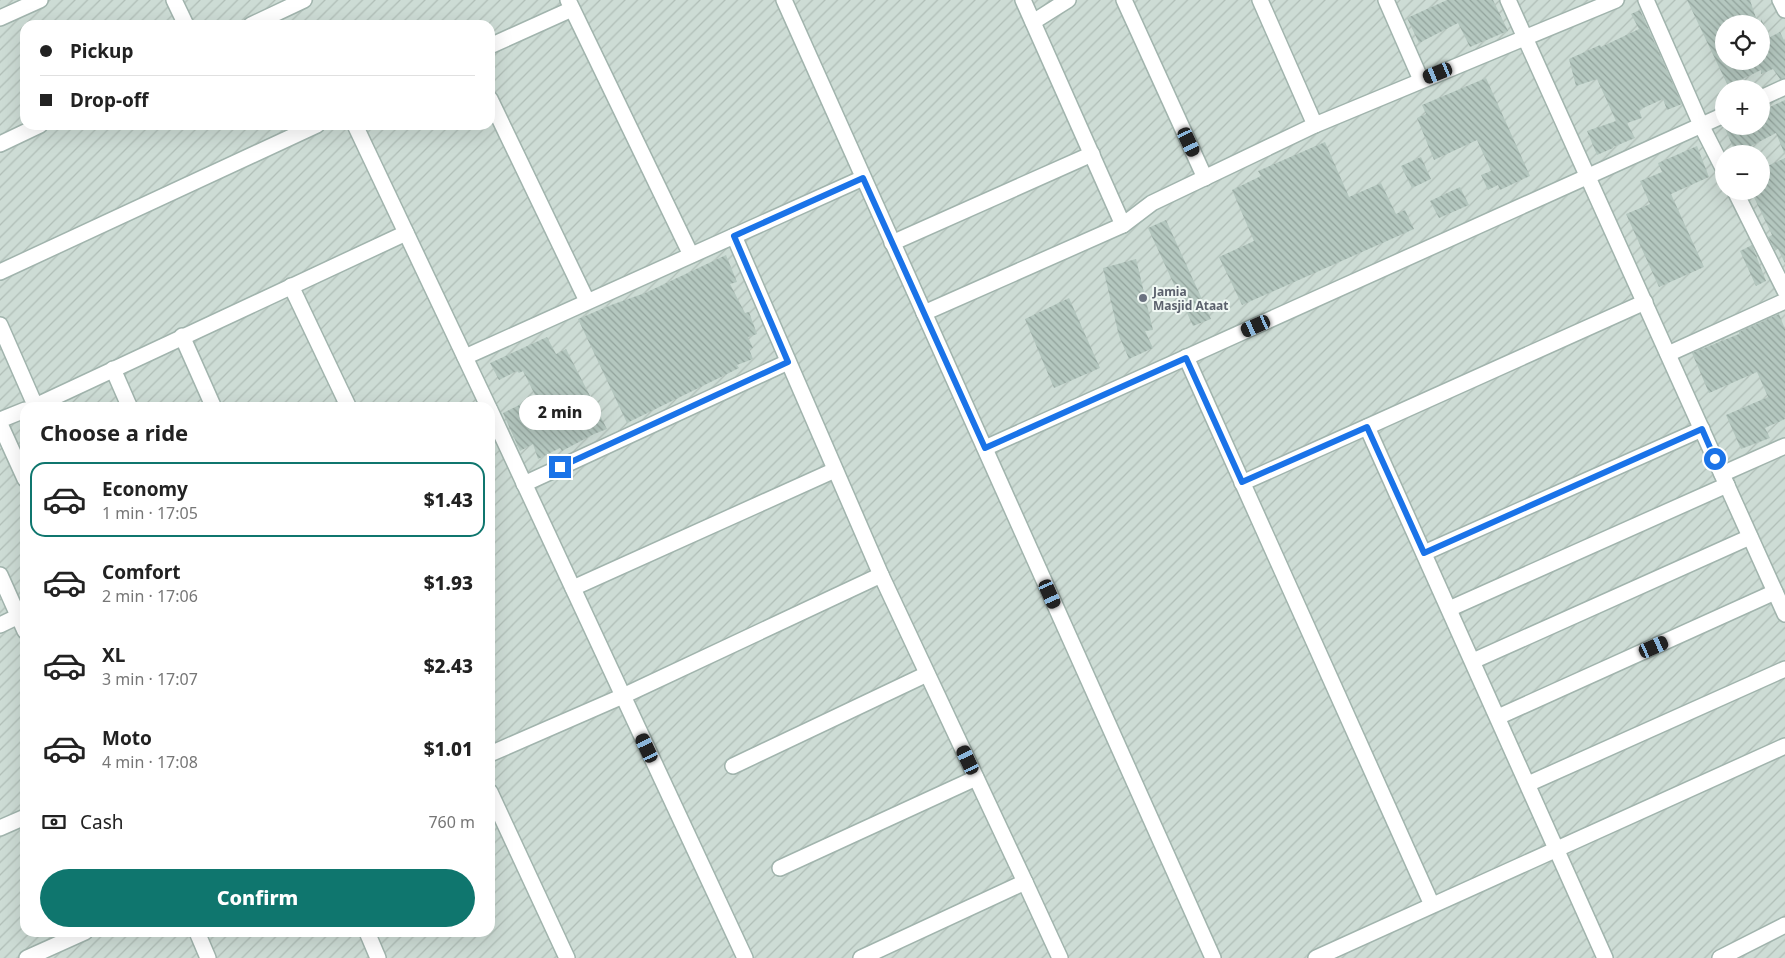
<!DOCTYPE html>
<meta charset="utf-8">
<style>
body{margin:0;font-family:"Noto Sans",sans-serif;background:#f6f6f6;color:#222;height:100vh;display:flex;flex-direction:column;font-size:19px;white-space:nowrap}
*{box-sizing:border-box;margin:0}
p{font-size:16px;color:#767676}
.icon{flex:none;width:28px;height:28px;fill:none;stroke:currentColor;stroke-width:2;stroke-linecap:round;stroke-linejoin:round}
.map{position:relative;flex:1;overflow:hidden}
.sheet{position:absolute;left:20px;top:402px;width:475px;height:535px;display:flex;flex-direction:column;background:#fff;border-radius:15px;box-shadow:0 5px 20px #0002}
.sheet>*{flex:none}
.hud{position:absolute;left:20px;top:20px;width:475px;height:110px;border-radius:15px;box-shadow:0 5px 20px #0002;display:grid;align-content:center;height:110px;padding:0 20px;background:#fff}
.fabs{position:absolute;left:1715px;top:15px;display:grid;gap:10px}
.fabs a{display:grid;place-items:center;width:55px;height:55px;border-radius:50%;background:#fff;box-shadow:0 5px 20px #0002;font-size:25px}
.end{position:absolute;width:22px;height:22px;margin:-11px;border:6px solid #1a73e8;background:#fff;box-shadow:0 0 0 2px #fff}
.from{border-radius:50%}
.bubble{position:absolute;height:35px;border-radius:18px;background:#fff;box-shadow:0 5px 20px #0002;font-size:16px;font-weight:800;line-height:35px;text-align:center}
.car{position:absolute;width:15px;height:30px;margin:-15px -8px;border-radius:6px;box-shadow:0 0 4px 1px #0007;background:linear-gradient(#222 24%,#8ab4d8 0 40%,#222 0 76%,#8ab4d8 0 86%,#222 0)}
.hud b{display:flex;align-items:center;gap:18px;height:48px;font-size:19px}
.hud b+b{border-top:1px solid #e0e0e0}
.hud i{width:12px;height:12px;background:#222}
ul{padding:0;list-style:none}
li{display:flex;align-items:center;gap:15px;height:75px;margin:0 10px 8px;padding:0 10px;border:2px solid transparent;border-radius:15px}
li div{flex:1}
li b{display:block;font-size:19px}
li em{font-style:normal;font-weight:800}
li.on{border-color:#0f766e}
li>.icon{width:45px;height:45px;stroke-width:1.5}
h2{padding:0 20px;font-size:22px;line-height:60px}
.pay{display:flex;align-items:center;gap:12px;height:55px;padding:0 20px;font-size:19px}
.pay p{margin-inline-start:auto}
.action{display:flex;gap:10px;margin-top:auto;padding:10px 20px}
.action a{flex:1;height:58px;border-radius:30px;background:#0f766e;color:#fff;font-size:20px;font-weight:800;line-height:58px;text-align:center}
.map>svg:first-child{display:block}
.industrial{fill:url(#industrial-furrows);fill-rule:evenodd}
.building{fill:url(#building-back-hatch)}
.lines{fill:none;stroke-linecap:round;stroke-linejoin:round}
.minor-casing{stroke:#a1b4ad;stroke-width:18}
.tertiary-casing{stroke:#a1b4ad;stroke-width:18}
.minor{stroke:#fff;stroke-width:15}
.tertiary{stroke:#fff;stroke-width:15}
.route{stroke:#1a73e8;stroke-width:6}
.worship-dot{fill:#6b7280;stroke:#f0f8f4;stroke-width:2}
.labels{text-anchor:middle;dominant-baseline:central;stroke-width:4;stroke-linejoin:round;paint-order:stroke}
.worship-label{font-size:12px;font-weight:bold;fill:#5b616d;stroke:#f0f8f4;text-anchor:start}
</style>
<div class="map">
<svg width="1785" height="958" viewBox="0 0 1785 958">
<defs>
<pattern id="industrial-furrows" width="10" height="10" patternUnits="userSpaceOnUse" patternTransform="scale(1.25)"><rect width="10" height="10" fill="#cddcd5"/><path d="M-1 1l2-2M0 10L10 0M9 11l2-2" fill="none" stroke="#b0beb7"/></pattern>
<pattern id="building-back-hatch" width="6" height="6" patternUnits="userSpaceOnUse" patternTransform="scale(1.25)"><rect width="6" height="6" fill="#b4c7bf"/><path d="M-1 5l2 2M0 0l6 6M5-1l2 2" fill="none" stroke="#92a39c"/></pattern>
</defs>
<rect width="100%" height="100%" fill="#dfece6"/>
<!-- industrial -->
<path class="industrial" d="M0 0H1785V958H0ZM1724 24H1761V61H1724ZM25 25H490V125H25ZM1724 89H1761V126H1724ZM1724 154H1761V191H1724ZM25 408H490V932H25Z"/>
<!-- building -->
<g class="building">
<polygon points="1447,0 1493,0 1508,31 1470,47 1458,23 1419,43 1407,18"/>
<polygon points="1687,0 1750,0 1758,24 1724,24 1724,61 1761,61 1761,19 1770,37 1780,32 1785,42 1785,78 1780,79 1773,69 1761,74 1761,70 1728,86"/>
<polygon points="1640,10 1682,104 1667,110 1663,99 1639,110 1642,118 1627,123 1635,138 1613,147 1613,148 1597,155 1587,131 1616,121 1597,79 1576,86 1569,59 1600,45 1601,47 1639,29 1631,14"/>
<polygon points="1486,78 1530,176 1500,190 1498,185 1488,190 1481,175 1491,171 1477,140 1434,160 1417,118 1426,114 1422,105"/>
<polygon points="1785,100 1785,155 1776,133 1736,154 1724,126 1761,126 1761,111"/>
<polygon points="1325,142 1349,197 1381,183 1396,214 1405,210 1414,229 1242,305 1219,257 1254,241 1232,190 1261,176 1258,171"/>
<polygon points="1697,146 1709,177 1671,194 1704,267 1659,287 1626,214 1650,204 1640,181 1662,172 1658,163"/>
<polygon points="1421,157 1431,179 1412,188 1401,166"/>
<polygon points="1785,158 1785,263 1778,249 1775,250 1768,237 1772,235 1751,191 1761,191 1761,169"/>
<polygon points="1460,187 1469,205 1439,218 1430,201"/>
<polygon points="1166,220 1211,319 1193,326 1148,228"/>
<polygon points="1752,245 1766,281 1756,286 1740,251"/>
<polygon points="726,255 737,282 730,284 745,313 749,312 757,334 748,337 753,348 749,349 753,359 737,365 739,368 721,377 627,423 578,319 611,305 645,293"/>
<polygon points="1136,259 1153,330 1145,331 1153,348 1129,359 1119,336 1103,268"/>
<polygon points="1069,298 1100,368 1054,388 1025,319"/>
<polygon points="1779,314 1785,329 1785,419 1765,428 1770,438 1741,449 1726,415 1768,397 1757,372 1709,393 1692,353 1739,334 1739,332"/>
<polygon points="547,337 556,354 566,349 607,429 594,434 562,451 560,448 538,459 533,444 520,451 503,413 536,397 523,371 519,373 517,371 499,380 490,363"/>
</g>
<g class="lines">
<!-- minor casing -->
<g class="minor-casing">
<g id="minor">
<polyline points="174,0 186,25"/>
<polyline points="568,0 691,255"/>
<polyline points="1023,0 1123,225"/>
<polyline points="1124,0 1205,178"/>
<polyline points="1260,0 1315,125"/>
<polyline points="1386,0 1421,80"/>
<polyline points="1508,0 1785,614"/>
<polyline points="1646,0 1701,125 1724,170"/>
<polyline points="1780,0 1785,10"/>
<polyline points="0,18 40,0"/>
<polyline points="1033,22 1068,0"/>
<polyline points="251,25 304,0"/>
<polyline points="490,46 572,9"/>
<polyline points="1761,98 1785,87"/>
<polyline points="490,99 587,301"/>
<polyline points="355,125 489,408"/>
<polyline points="0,144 40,125"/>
<polyline points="1735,191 1785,291"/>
<polyline points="734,236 881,575 1025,882 861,958"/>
<polyline points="892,243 1092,154"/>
<polyline points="0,272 317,125"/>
<polyline points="291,286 349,408"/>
<polyline points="924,313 1123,225 1152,203 1315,125 1616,0"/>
<polyline points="0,325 35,405"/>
<polyline points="182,336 214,408"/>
<polyline points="1668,354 1785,301"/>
<polyline points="465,357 863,178"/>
<polyline points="1186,357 1432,905"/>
<polyline points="113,369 130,408"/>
<polyline points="31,408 406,233"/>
<polyline points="490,410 745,958"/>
<polyline points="0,420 25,410"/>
<polyline points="0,424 25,479"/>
<polyline points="1367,427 1605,958"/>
<polyline points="985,448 1724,115"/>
<polyline points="1722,474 1785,446"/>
<polyline points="1242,483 1645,302"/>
<polyline points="524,484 788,362"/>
<polyline points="1424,553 1702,429"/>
<polyline points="0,575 25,631"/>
<polyline points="573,588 835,470"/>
<polyline points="1449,609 1727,485"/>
<polyline points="0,625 25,613"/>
<polyline points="1473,661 1750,537"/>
<polyline points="1498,717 1775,592"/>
<polyline points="490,754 623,696 881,575"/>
<polyline points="733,766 927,674"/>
<polyline points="1528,784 1785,669"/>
<polyline points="490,792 567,958"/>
<polyline points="0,828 25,817"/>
<polyline points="780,868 976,778"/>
<polyline points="1025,882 1060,958"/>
<polyline points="197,932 208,958"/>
<polyline points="367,932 378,958"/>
<polyline points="27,958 85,932"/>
<polyline points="1316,958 1785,746"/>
<polyline points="1720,958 1785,925"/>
</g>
</g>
<!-- tertiary casing -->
<g class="tertiary-casing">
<polyline id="tertiary" points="784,0 1213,958"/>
</g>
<!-- minor -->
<use href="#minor" class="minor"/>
<!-- tertiary -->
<use href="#tertiary" class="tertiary"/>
</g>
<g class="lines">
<!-- route -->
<polyline class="route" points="560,467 788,362 734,236 863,178 985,448 1186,358 1242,482 1367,427 1424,553 1702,429 1715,459"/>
</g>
<!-- markers -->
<circle class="worship-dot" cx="1143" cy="298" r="5"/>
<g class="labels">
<!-- worship labels -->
<g class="worship-label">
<text x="1153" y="291">Jamia<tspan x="1153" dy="14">Masjid Ataat</tspan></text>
</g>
</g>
</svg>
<div class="fabs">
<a><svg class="icon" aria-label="locate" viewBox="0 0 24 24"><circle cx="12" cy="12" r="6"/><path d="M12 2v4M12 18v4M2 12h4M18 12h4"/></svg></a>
<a>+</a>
<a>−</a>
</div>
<i class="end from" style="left:1715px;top:459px"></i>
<i class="end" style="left:560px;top:467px"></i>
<div class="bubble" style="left:519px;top:395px;width:82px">2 min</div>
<i class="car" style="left:1438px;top:73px;rotate:248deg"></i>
<i class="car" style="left:1189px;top:142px;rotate:155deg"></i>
<i class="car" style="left:1256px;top:326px;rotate:246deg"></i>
<i class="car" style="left:1050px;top:594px;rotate:156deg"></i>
<i class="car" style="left:1654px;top:647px;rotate:66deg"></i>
<i class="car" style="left:647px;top:748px;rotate:335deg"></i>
<i class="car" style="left:968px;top:760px;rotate:335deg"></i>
<div class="hud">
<b><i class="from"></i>Pickup</b>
<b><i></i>Drop-off</b>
</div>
<section class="sheet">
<h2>Choose a ride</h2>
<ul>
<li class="on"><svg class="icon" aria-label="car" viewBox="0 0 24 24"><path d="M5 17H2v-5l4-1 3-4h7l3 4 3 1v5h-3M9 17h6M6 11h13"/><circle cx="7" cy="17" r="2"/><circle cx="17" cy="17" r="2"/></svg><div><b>Economy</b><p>1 min · 17:05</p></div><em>$1.43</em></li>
<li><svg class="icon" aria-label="car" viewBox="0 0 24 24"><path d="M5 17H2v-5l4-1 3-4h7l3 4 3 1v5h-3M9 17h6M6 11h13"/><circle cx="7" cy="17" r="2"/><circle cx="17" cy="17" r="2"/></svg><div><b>Comfort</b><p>2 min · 17:06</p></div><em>$1.93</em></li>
<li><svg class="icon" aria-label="car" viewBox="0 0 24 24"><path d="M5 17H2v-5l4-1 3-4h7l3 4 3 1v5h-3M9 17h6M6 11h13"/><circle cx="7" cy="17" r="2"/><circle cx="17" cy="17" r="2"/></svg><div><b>XL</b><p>3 min · 17:07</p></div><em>$2.43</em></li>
<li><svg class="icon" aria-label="car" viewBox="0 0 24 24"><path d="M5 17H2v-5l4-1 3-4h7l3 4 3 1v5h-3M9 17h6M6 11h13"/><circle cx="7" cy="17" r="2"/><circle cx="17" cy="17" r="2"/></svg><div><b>Moto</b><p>4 min · 17:08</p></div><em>$1.01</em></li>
</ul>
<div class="pay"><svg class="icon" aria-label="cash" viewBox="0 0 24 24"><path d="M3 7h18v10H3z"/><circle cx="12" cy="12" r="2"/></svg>Cash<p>760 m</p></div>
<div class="action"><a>Confirm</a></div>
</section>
</div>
